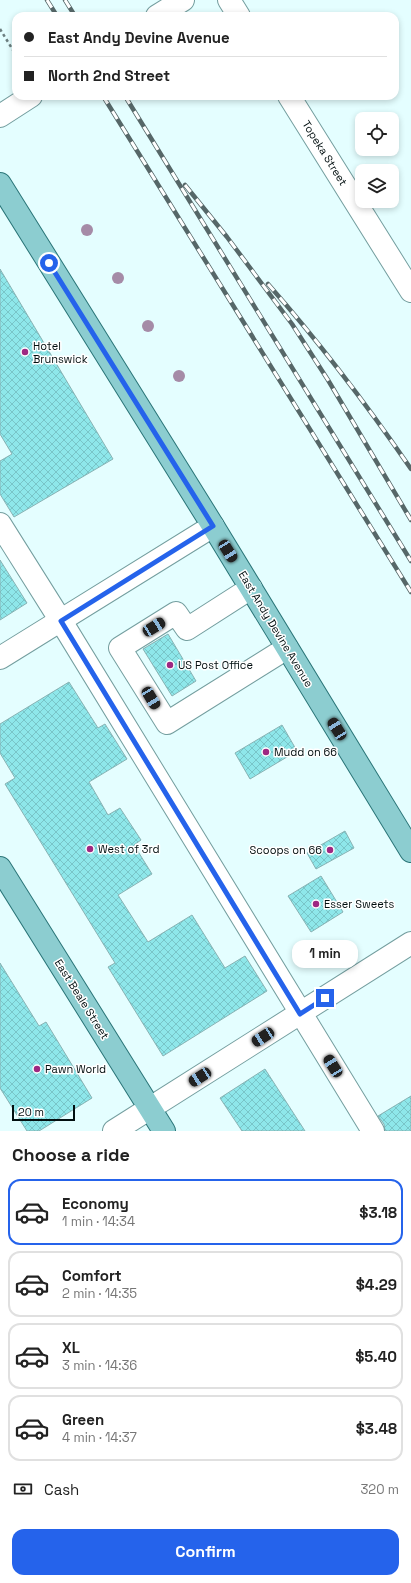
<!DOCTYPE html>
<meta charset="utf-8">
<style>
body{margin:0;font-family:"Space Grotesk",sans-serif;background:#f2f2f2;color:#222;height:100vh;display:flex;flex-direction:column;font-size:15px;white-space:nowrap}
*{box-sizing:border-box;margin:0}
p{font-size:13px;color:#767676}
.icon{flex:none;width:22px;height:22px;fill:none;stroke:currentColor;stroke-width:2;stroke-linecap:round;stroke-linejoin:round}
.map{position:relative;height:1131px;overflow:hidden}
.drawer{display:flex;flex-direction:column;background:#fff;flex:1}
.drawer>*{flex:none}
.guide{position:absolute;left:12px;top:12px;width:387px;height:88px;border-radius:12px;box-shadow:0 2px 6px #0003;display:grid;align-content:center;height:88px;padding:0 12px;background:#fff}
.controls{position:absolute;left:355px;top:112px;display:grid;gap:8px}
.controls a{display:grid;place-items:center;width:44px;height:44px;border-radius:8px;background:#fff;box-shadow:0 2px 6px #0003;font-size:20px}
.scale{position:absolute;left:12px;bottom:10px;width:63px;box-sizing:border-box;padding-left:4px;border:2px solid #020f10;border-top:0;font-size:11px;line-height:14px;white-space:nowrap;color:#020f10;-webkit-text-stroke:3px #fff;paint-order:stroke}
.end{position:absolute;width:18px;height:18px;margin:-9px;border:5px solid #2563eb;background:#fff;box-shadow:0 0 0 2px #fff}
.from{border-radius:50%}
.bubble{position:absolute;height:28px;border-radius:12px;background:#fff;box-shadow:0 2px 6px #0003;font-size:13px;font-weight:600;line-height:28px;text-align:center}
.car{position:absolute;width:12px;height:24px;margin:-12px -6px;border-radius:5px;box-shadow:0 0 3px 1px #0007;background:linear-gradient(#222 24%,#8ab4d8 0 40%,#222 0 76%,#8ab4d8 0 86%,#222 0)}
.guide b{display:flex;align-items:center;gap:14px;height:38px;font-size:15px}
.guide b+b{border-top:1px solid #e0e0e0}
.guide i{width:10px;height:10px;background:#222}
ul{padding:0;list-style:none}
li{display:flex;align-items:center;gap:12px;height:66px;margin:0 8px 6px;padding:0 4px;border:2px solid #e0e0e0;border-radius:12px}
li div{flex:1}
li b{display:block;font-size:15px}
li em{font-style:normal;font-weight:600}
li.on{border-color:#2563eb}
li>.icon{width:36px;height:36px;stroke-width:1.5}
h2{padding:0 12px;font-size:18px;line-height:48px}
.pay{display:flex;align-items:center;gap:10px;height:44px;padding:0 12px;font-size:15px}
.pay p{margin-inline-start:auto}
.cta{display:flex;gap:8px;margin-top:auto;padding:8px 12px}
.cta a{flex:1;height:46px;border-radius:12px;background:#2563eb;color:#fff;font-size:16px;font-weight:600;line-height:46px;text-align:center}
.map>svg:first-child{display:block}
.building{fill:url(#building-cross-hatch);stroke:#88b2b3}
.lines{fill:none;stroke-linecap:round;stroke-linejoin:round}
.minor-casing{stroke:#749e9f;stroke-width:24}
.major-casing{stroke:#2a7578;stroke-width:24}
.path{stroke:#6b7e7f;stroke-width:2.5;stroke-dasharray:3 3;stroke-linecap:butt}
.minor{stroke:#fff;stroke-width:22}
.major{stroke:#8ccdd0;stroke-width:22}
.rail-casing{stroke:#566768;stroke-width:4.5}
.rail{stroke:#fff;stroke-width:3;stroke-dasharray:9;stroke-linecap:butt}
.tree{fill:#a58ba7}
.route{stroke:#2563eb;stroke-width:5}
.poi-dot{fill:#9e2882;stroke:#fff;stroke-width:1.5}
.labels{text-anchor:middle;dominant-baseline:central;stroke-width:3;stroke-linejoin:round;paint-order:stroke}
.street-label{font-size:11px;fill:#020f10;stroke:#fff}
.poi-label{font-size:11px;fill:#020f10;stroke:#fff;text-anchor:start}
</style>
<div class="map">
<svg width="411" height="1131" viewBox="0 0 411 1131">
<defs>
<pattern id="building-cross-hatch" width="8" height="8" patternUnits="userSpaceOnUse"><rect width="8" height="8" fill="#8ee7ea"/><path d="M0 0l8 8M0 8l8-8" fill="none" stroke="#79c5c8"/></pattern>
</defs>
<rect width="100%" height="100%" fill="#e4feff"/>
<!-- building -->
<g class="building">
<polygon points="0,269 113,459 14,517 0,494 0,461 12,454 0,434"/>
<polygon points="0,560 27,603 0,620"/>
<polygon points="168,634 196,681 172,696 143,649"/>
<polygon points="69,682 98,728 105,724 127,759 89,782 108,815 120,808 141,840 134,845 152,874 118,895 148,942 192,915 225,968 245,956 267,991 163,1056 108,967 115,963 5,784 15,778 0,753 0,724"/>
<polygon points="282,725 297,751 250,779 235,753"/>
<polygon points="345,831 354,848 316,869 307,853"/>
<polygon points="321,876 343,912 311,932 288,896"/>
<polygon points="0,963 39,1026 46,1022 92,1098 39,1131 27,1131 0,1088"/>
<polygon points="265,1069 305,1131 242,1131 220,1098"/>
<polygon points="411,1096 411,1131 385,1131 384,1124 378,1116"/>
</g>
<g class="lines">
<!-- minor casing -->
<g class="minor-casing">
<g id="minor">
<polyline points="229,0 239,16"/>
<polyline points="157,16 183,0"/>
<polyline points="289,96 411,291"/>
<polyline points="0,116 31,96"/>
<polyline points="0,524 61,621 373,1131"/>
<polyline points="251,588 187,629 176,613 120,648 167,723 287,648"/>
<polyline points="0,658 213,526"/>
<polyline points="114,1131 411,943"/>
</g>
</g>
<!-- major casing -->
<g class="major-casing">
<g id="major">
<polyline points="0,184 213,526 411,851"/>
<polyline points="0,868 164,1131"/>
</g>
</g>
<!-- path -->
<polyline class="path" points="0,29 16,55"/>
<!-- minor -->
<use href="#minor" class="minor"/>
<!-- major -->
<use href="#major" class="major"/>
<!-- rail casing -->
<g class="rail-casing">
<g id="rail">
<polyline points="47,0 57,16"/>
<polyline points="65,0 75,16"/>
<polyline points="103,96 411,592"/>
<polyline points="125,96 411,561"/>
<polyline points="185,185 227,237 292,324 328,380 411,520"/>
<path d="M268 284C320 343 367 405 411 469"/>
</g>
</g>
<!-- rail -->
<use href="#rail" class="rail"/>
</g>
<!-- trees -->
<g class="tree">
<circle cx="87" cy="230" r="6"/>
<circle cx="118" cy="278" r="6"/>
<circle cx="148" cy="326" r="6"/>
<circle cx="179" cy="376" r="6"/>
</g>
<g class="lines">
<!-- route -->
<polyline class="route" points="49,263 213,526 61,621 300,1014 325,998"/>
</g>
<!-- markers -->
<g class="poi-dot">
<circle cx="25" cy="352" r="4"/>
<circle cx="170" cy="665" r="4"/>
<circle cx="266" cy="752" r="4"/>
<circle cx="90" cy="849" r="4"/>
<circle cx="330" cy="850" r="4"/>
<circle cx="316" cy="904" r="4"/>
<circle cx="37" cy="1069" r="4"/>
</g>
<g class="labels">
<!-- street labels -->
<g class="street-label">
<text transform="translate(325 153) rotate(58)">Topeka Street</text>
<text transform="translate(276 629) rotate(59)">East Andy Devine Avenue</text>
<text transform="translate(82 999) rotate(58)">East Beale Street</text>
</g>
<!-- poi labels -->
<g class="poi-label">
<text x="33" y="346">Hotel<tspan x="33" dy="13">Brunswick</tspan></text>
<text x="178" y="665">US Post Office</text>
<text x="274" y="752">Mudd on 66</text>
<text x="98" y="849">West of 3rd</text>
<text x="322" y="850" text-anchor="end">Scoops on 66</text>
<text x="324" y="904">Esser Sweets</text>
<text x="45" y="1069">Pawn World</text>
</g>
</g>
</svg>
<div class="controls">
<a><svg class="icon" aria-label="locate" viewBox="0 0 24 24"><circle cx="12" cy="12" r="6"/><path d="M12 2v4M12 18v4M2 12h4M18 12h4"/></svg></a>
<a><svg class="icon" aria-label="layers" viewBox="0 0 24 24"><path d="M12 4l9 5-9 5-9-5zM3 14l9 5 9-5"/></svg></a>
</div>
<div class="scale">20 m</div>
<i class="end from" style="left:49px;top:263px"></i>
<i class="end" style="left:325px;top:998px"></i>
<div class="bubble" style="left:292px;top:940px;width:66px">1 min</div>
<i class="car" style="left:228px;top:551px;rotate:148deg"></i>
<i class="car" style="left:154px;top:627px;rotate:58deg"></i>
<i class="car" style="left:151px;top:698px;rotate:149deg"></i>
<i class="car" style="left:337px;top:729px;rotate:328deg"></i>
<i class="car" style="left:263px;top:1037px;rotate:237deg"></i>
<i class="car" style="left:333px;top:1066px;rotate:328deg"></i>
<i class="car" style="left:200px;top:1077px;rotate:237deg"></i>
<div class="guide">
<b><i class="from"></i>East Andy Devine Avenue</b>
<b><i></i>North 2nd Street</b>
</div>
</div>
<section class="drawer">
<h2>Choose a ride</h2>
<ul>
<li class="on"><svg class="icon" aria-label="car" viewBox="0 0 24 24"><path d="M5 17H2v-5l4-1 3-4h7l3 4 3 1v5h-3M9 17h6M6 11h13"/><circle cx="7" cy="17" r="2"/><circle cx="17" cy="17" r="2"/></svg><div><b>Economy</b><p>1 min · 14:34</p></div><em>$3.18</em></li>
<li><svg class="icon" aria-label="car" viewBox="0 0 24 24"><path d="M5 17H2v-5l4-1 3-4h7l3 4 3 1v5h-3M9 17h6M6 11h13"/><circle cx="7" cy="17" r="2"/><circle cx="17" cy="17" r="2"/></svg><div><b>Comfort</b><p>2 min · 14:35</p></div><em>$4.29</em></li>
<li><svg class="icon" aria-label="car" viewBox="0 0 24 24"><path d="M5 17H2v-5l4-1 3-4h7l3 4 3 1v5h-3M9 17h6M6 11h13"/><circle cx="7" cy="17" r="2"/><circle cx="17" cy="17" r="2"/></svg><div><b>XL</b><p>3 min · 14:36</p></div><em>$5.40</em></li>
<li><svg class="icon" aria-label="car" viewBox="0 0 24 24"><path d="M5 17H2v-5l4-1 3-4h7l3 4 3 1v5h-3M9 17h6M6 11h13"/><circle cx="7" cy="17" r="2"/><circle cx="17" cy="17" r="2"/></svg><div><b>Green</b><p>4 min · 14:37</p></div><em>$3.48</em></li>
</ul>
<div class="pay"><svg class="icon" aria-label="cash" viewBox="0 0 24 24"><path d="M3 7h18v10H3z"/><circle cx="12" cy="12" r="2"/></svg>Cash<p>320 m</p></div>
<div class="cta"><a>Confirm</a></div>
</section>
